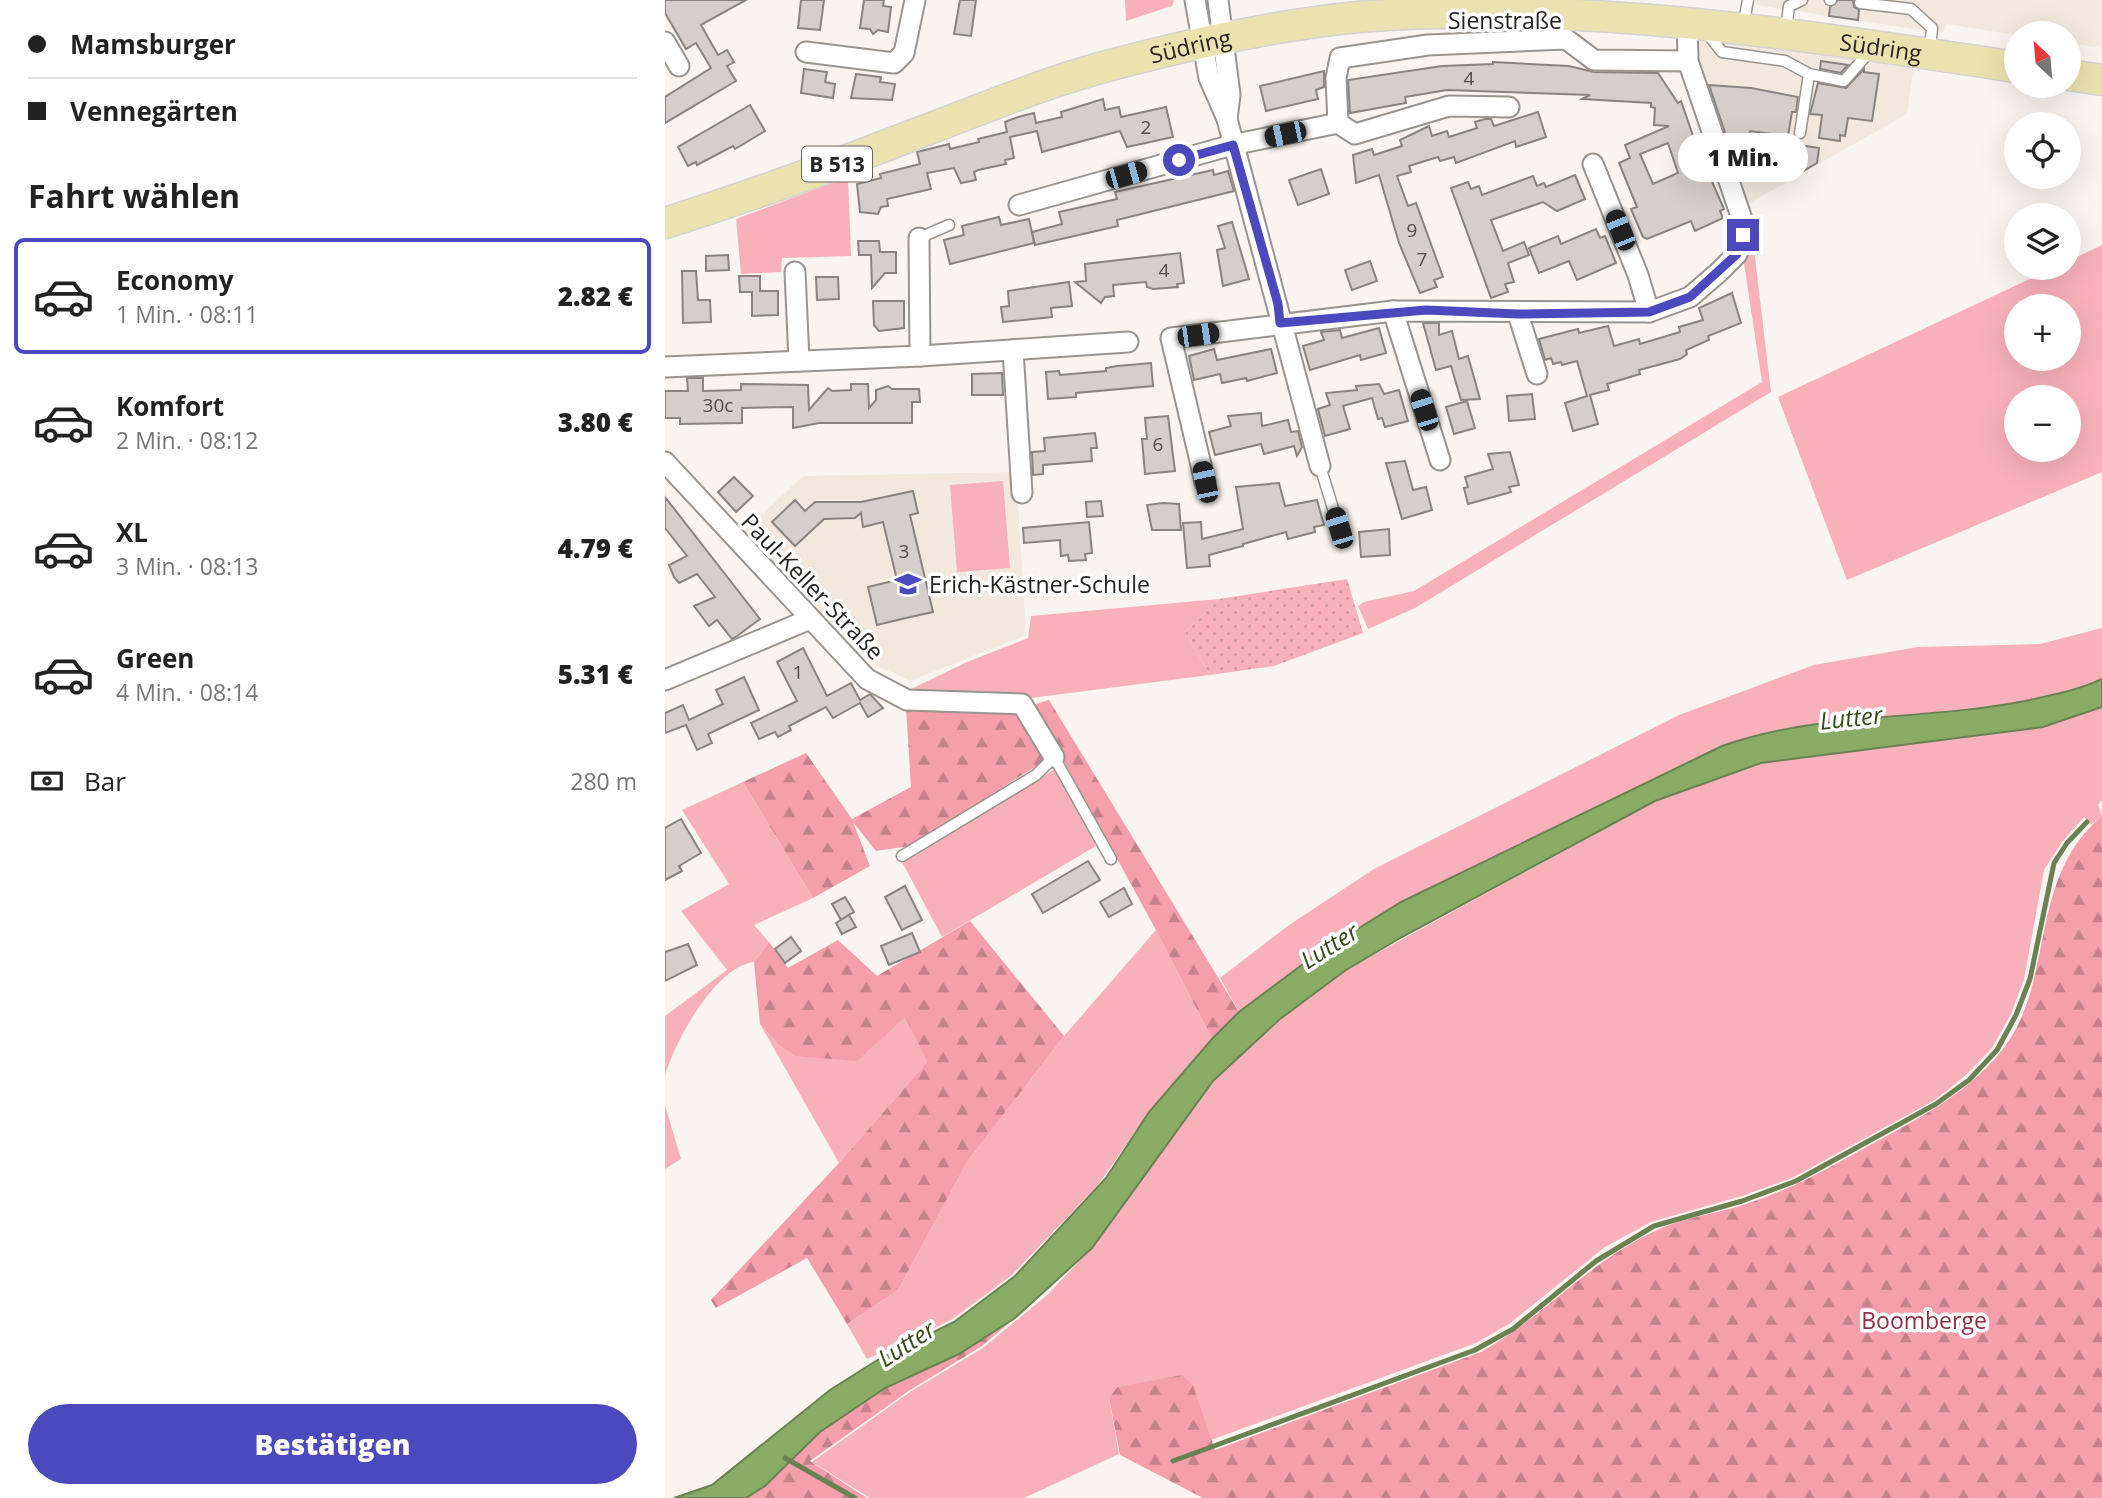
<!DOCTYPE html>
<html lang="de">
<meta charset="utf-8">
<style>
body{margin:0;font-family:"Open Sans",sans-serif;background:#f6f6f6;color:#222;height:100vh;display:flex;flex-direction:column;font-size:26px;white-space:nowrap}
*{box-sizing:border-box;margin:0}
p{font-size:23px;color:#767676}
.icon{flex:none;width:38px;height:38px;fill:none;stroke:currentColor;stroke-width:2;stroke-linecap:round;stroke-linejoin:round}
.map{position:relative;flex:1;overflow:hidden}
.details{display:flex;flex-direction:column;background:#fff;width:665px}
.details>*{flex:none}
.banner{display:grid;align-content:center;height:154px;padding:0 28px;background:#fff}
.needle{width:46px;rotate:334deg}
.buttons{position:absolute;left:1339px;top:21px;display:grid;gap:14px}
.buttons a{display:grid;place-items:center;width:77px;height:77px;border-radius:50%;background:#fff;box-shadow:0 7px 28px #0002;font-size:35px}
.end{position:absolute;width:32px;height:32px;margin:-16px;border:9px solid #4c48be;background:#fff;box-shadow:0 0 0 4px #fff}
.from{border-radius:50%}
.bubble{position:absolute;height:49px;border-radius:24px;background:#fff;box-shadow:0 7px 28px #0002;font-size:23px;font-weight:800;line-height:49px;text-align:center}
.car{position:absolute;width:21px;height:42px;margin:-21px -10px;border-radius:9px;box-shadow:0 0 5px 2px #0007;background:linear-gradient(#222 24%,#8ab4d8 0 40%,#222 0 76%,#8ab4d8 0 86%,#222 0)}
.banner b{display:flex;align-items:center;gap:24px;height:66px;font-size:26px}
.banner b+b{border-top:2px solid #e0e0e0}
.banner i{width:18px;height:18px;background:#222}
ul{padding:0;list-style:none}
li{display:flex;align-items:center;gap:21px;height:116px;margin:0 14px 10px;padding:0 14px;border:4px solid transparent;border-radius:10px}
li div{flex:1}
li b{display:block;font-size:26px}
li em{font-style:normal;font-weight:800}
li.selected{border-color:#4c48be}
li>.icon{width:63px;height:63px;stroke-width:1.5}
h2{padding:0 28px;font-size:32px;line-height:84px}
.pay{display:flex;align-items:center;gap:18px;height:77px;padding:0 28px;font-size:26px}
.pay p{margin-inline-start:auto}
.action{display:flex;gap:14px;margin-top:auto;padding:14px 28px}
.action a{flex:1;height:80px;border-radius:42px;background:#4c48be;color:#fff;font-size:28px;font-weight:800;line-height:80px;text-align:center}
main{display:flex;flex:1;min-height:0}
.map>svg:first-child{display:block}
.built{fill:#f2e8dd}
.grass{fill:#f8b1bb;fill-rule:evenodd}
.forest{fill:url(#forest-firs)}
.park{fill:url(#park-dots)}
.water{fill:#88ab65;stroke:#6a8251;stroke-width:2}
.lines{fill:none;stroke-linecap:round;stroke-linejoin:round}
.stream{stroke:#6a8251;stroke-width:5}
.building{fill:#d5cecb;stroke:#898381;stroke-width:2;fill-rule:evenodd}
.service-casing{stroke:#98948f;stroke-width:13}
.minor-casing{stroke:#98948f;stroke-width:23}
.primary-casing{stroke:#d3d3d3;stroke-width:33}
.service{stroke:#fff;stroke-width:10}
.minor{stroke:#fff;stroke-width:19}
.primary{stroke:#ebe3af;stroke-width:30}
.route{stroke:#4c48be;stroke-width:9}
.labels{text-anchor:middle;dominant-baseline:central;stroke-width:7;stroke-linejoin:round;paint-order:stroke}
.number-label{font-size:19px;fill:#514e4c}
.shield{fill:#fff;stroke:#666664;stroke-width:2}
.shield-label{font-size:21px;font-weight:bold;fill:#252422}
.street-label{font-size:23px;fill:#252422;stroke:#fff}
.poi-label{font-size:23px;fill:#252422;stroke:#fff;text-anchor:start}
.park-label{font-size:23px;fill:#912e46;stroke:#fff}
.water-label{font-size:24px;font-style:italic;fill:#344b19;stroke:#fff}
</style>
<main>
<section class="details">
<div class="banner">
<b><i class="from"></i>Mamsburger</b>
<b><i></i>Vennegärten</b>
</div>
<h2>Fahrt wählen</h2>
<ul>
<li class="selected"><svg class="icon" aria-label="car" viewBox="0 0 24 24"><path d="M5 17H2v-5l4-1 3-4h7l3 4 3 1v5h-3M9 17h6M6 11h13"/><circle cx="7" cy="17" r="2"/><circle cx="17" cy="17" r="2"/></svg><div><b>Economy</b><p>1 Min. · 08:11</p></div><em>2.82 €</em></li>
<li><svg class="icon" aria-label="car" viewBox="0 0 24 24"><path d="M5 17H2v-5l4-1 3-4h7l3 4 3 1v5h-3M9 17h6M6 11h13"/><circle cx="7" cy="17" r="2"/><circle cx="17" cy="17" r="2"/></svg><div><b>Komfort</b><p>2 Min. · 08:12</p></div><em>3.80 €</em></li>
<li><svg class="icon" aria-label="car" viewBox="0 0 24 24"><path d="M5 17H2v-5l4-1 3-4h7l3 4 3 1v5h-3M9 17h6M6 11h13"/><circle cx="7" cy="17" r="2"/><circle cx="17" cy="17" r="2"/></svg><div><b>XL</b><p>3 Min. · 08:13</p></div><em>4.79 €</em></li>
<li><svg class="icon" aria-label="car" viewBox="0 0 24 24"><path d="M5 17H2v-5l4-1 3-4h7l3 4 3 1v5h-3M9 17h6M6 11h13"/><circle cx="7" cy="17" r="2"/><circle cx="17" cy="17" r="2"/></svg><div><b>Green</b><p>4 Min. · 08:14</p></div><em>5.31 €</em></li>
</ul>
<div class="pay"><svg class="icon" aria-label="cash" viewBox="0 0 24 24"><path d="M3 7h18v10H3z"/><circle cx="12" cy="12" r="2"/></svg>Bar<p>280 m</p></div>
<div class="action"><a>Bestätigen</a></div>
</section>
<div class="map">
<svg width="1437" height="1498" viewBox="0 0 1437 1498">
<defs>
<pattern id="forest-firs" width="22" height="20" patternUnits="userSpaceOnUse" patternTransform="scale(1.75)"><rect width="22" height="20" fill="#f59fad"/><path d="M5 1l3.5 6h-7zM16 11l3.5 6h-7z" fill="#c6818c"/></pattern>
<pattern id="park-dots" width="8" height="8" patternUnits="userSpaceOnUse" patternTransform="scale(1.75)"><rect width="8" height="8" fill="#f8b1bb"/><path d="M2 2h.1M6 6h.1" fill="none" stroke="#d498a0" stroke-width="1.8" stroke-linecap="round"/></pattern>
</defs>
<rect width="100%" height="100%" fill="#f9f4ef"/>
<!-- built -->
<g class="built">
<polygon points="1092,0 1437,0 1437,48 1404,43 1404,33 1351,35 1281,24 1279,31 1275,33 1091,5"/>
<polygon points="1031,32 1249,63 1242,114 1081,205 1029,62"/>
<polygon points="351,472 361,635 245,681 209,664 77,533 138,476"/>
</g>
<!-- grass -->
<g class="grass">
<polygon points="460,0 509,0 507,6 461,21"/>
<polygon points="183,177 186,256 117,258 116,272 76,274 71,219"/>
<polygon points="1088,241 1106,392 750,608 703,629 693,606 699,602 749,591 1097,382 1078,257"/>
<path d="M1437 245V472L1182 580 1113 397 1388 268H1404V261ZM1351 306H1404V359H1351ZM1351 397H1404V450H1351Z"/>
<polygon points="338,481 345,568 292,572 285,485"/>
<polygon points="554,599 520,632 545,675 358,699 238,693 302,662 363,638 366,616"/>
<path d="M1437 628V679C1414 690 1390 694 1365 700 1263 721 1156 711 1057 746L736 901 646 958 574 1012 555 978 624 925 709 869 1014 715 1149 665 1253 647 1375 644Z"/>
<polygon points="1437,707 1437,800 1433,805 1437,816 1426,825 1419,817 1397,842 1379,870 1359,979 1346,1014 1327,1048 1300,1076 1270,1100 1127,1178 1077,1196 986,1222 940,1247 844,1324 811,1343 546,1440 528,1385 452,1387 444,1398 454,1454 359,1498 205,1498 147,1462 245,1392 318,1348 382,1295 427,1248 548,1081 615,1019 681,970 990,801 1096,763 1378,727"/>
<polygon points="390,769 431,846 277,937 237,862"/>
<path d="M78 782 148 898 89 925 104 942 89 962C51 966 10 1041 0 1075V1016L62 970 16 911 64 884 17 810Z"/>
<polygon points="491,930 547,1039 484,1112 433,1185 347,1275 286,1320 202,1359 182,1324 233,1290 302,1162 399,1036"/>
<polygon points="241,1017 262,1062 174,1163 95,1024 112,1043"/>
<polygon points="0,1105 16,1159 0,1169"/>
</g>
<!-- forest -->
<g class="forest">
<polygon points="384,700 574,1012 547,1039 491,930 368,705"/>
<polygon points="241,707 350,709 381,760 245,846 211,851 188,822 205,866 148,898 78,782 141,753 187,819 246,787"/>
<path d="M1437 816V1498H538L455 1455 444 1398 452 1387 517 1375 528 1385 550 1450 816 1352C878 1317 925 1261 990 1231 1019 1217 1051 1214 1081 1204 1125 1190 1164 1168 1205 1145 1253 1119 1298 1096 1334 1054 1393 984 1360 881 1437 816Z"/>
<polygon points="305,921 399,1036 302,1162 233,1290 182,1324 142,1258 51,1308 46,1300 174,1163 262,1062 240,1017 192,1061 130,1056 112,1043 95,1024 89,962 104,942 123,968 173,940 212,976"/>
<polygon points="350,1318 317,1346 245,1390 145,1461 202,1498 81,1498 100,1485 155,1432 220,1388 294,1354"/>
</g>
<!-- park -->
<polygon class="park" points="682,579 698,633 609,666 545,675 520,632 554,599"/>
<!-- water -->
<path class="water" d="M1437 679V707L1378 727 1096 763 990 801 737 937 681 970 615 1019 548 1081 427 1248 350 1318 294 1354 220 1388 155 1432 100 1486 81 1498H9L47 1485 165 1390 214 1359 289 1322 350 1276 441 1178 484 1112 547 1039 574 1012 646 958 736 902 1057 746C1156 711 1263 721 1365 700 1390 694 1414 690 1437 679Z"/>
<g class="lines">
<!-- stream -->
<g class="stream">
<polyline points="120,1458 190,1498"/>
<polyline points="508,1461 810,1350 848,1329 931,1261 989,1226 1077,1201 1131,1181 1271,1104 1304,1080 1332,1050 1351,1015 1365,979 1389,863 1402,843 1422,822"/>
</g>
</g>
<!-- building -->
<g class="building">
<polygon points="0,0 81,0 36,25 53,55 62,50 69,62 62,66 71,81 0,123 0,97 46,68 31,43 21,49 0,13"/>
<polygon points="136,0 159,0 155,30 133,28"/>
<polygon points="199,0 219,0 218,6 226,7 223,32 213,30 208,34 205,29 195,28"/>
<polygon points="295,0 311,0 306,36 289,34"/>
<polygon points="1173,0 1188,0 1189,7 1194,10 1193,20 1164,16 1165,7"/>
<polygon points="1156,61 1183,65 1176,73 1155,69"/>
<path d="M828 62 904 66 929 72 993 73 1013 103 1016 101 1043 179 1045 177 1059 209 1055 211 1058 218 1030 231 1026 221 982 239 978 237 966 209 972 207 954 163 965 158 960 145 1004 126 989 125 990 108 986 107V103L917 99 925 95 782 90 740 97 741 103 685 113 683 80 777 66 828 64ZM1003 143 1013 173 988 184 975 154Z"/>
<polygon points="139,69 162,72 160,82 170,84 168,98 136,93"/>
<polygon points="1199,69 1199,72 1214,74 1207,121 1183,118 1180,136 1175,135 1175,141 1154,138 1157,115 1145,114 1153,83 1181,88"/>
<polygon points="659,71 659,87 651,90 653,99 601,111 595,86"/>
<polygon points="191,74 216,77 215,82 230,84 227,100 186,98"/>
<polygon points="1044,85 1086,88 1133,97 1131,112 1127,112 1123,136 1085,131 1080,169 1072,168"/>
<polygon points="438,99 440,110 454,107 456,117 501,107 508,137 462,147 455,131 377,152 372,131 345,137 349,158 340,160 341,164 313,170 309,172 311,180 296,183 289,168 262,173 266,189 222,199 223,206 216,207 213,214 195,212 192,184 216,178 215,174 255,164 252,152 284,144 285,149 314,142 313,139 342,132 340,122 353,117 369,113 371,123 397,117 396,112"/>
<polygon points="85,105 100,131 70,149 68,146 32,165 31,162 23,166 13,147"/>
<polygon points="873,112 881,137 851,147 850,141 791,163 789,157 775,161 773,157 744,166 746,172 732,176 743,206 751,203 778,277 769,280 772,287 755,293 734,243 714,175 691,183 688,155 707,149 709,155 737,146 735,140 764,126 767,136 782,131 784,137 812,128 810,122 820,119 826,119 829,126"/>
<polygon points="1134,145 1154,148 1152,163 1130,176"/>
<polygon points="656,169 664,194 633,205 624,180"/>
<polygon points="548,170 549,175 563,171 569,191 452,220 453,226 370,245 367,232 397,224 394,212 452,199 450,192"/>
<polygon points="910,175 920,199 892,211 878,202 826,220 838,251 859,242 864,255 843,263 849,282 840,284 843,292 826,298 786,188 803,182 806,189 814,186 817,195 868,176 872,186 879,183 881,187"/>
<polygon points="334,217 336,225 364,219 369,243 285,264 279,240 299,235 297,226"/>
<polygon points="567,222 584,279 558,286 552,250 560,248 553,226"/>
<polygon points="931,229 935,238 940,236 951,263 912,280 904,261 874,273 864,248 893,236 896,244"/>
<polygon points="193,241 214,241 215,252 231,252 231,273 220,273 207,288 206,255 194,255"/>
<polygon points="515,253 519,283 512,284 513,287 488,289 482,287 481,282 448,285 449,296 440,297 436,303 410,282 421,281 420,264"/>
<polygon points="63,255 64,270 41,271 41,256"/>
<polygon points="705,261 712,281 687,290 680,270"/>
<polygon points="17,271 31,271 33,300 45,300 46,322 18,323"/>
<polygon points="74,276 95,276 95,291 113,291 113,315 87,316 87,292 75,292"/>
<polygon points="151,277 173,277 174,299 152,300"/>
<polygon points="404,282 407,306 386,308 387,317 338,322 336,307 344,306 343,291"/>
<polygon points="1067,293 1076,323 1043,336 1044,340 1021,350 1022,354 1015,359 974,370 975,374 942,384 944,390 925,395 933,424 908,431 900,403 922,396 912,361 897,365 896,362 888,364 886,358 880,360 874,339 905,331 913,329 914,333 943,326 949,346 974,339 975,344 1015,332 1014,327 1038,320 1034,308"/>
<polygon points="208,301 239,301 239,328 214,331 209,325"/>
<polygon points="758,323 774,323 774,335 787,331 794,359 803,356 815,399 796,400 786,366 771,370"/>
<polygon points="714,328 721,353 696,360 695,355 645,370 638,346 659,340 656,332 675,330 677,338"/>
<polygon points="549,349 552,360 606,349 612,373 582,381 581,378 557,383 555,374 529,380 524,356"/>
<polygon points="486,363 488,386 411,393 411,397 383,399 381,372 394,371 395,375 441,371 441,368 452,366"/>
<polygon points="337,373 338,395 307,395 307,374"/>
<polygon points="22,378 38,378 38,391 76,390 76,384 143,385 144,410 163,388 167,391 186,390 186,384 203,384 204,408 211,400 211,390 223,386 227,389 254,389 255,402 247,402 247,423 154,423 128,428 128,407 77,408 77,423 15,424 15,418 0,418 0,391 23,391"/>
<polygon points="714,384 719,394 734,390 743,421 720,427 717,418 713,419 707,398 678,406 685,429 660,436 653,409 665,405 661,393 692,390 691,386"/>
<polygon points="867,394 870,419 844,421 842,396"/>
<polygon points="802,401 810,428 789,434 781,407"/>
<polygon points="596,413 597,426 623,420 626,432 633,431 637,447 632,456 629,446 599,454 596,444 550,455 544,432 566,426 563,416"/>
<polygon points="503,416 510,471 480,474 477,439 482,439 480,418"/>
<polygon points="430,433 432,448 426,448 427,461 378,465 378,474 368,475 367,452 380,451 379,438"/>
<polygon points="845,452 854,485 844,487 846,492 803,504 799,488 803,487 800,477 828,469 823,454"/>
<polygon points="740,461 748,490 761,487 767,510 737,519 721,463"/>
<polygon points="69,477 88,496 71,512 53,492"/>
<polygon points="614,483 620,506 652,500 659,525 649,527 650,532 623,539 621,532 578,544 578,546 544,555 545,566 522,568 518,523 536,522 537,539 578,529 571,487"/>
<polygon points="248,491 253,513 245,515 268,612 241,618 212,625 203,587 232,580 218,522 198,527 196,513 190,518 159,519 130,546 107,522 130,500 140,511 150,502 196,502"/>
<polygon points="0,497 95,619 72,636 67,639 52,620 44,626 29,606 50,597 32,574 14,583 9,577 4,565 22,556 0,528"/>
<polygon points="436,501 438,516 422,517 421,502"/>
<polygon points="498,503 514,504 516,530 487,530 482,505"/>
<polygon points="424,522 427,553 420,554 421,560 404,561 403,555 396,556 395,540 359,543 358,528"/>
<polygon points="724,529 725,555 696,557 694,532"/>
<polygon points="138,648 162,696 186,683 195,700 205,694 218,708 203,717 195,703 168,718 161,707 124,726 126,730 113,737 110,732 94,739 86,723 132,701 112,662"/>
<polygon points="79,677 94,710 43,734 47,743 32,750 21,725 0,733 0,713 18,705 24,720 58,704 51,690"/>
<polygon points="16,819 36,853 14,866 17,871 0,880 0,828"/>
<polygon points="423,861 435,880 378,913 367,894"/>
<polygon points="240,886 257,920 237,930 220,897"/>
<polygon points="459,888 467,904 444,917 435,902"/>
<polygon points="180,897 189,912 176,920 167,904"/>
<polygon points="184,915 191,927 177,934 171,923"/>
<polygon points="247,933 255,952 224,965 216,946"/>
<polygon points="126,937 136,951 120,963 110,949"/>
<polygon points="23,944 32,965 0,981 0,952"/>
</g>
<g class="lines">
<!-- service casing -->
<g class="service-casing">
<g id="service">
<polyline points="1165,0 1166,0"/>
<polyline points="1195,3 1246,9 1267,28 1265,50"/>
<polyline points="1078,27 1083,0"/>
<polyline points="1046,30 1046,38 1057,52 1120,61 1144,74 1179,81 1199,58 1200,49"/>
<polyline points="1121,30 1124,6 1137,0"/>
<polyline points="1135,133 1144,74"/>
<polyline points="254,238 284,225"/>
<polyline points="655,466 674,528"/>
<polyline points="237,856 371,775 389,757 446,859"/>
</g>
</g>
<!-- minor casing -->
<g class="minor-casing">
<g id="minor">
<polyline points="530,0 544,78 562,119 655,466"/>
<polyline points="553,0 565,95 562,119"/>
<polyline points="0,42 14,66"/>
<polyline points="141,52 229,63 239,53 250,0"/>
<polyline points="673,123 671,78 675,58 763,45 901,39 929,60 1023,61"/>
<polyline points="928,164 973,275 984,312"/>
<polyline points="354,205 567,145 673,123 690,134 784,106 844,107"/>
<polyline points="254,238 255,356"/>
<polyline points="130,272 134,361"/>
<polyline points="728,311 775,460"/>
<polyline points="853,314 872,374"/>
<polyline points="348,350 357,493"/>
<polyline points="0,367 255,356 463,342"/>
<polyline points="0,462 202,679 242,700 357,704 389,757"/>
<polyline points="540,482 506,338 728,311 984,312 1025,297 1054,272 1072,254 1078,235 1078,222 1023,61 1022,20"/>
<polyline points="0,680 145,619"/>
</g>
</g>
<!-- primary casing -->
<g class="primary-casing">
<g id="primary">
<polyline points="1404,75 1437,80"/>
<path id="s1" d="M0 223C82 197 163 168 243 137 310 112 377 83 446 65 525 44 612 25 693 17 914 0 1133 34 1351 67"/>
</g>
</g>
<!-- service -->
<use href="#service" class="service"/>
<!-- minor -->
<use href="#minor" class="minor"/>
<!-- primary -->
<use href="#primary" class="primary"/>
</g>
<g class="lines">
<!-- route -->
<polyline class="route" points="514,160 568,145 613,304 615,323 761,310 853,314 984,312 1025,297 1072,254 1078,235"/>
</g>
<!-- icons -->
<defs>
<g id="school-bare" transform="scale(2.1)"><path d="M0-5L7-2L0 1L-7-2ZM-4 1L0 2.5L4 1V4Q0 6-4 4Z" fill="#4c48be" stroke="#fff" stroke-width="2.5" paint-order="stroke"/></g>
</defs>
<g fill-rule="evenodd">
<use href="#school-bare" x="243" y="584"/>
</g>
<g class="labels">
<!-- number labels -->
<g class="number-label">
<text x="804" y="78">4</text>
<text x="481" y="127">2</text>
<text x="747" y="230">9</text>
<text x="757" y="259">7</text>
<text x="499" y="270">4</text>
<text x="53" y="405">30c</text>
<text x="493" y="444">6</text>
<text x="239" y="551">3</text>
<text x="133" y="672">1</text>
</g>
<!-- shield labels -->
<rect class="shield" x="137" y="146.5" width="70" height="35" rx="5"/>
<g class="shield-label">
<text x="172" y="164">B 513</text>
</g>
<!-- street labels -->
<g class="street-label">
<text x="840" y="20">Sienstraße</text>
<text stroke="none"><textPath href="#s1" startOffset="555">Südring</textPath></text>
<text stroke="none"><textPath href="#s1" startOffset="1250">Südring</textPath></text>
<text transform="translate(148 586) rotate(46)">Paul-Keller-Straße</text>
</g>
<!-- poi labels -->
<g class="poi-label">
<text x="264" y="584">Erich-Kästner-Schule</text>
</g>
<!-- park labels -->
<g class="park-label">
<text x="1259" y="1320">Boomberge</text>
</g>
<!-- water labels -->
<g class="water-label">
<text transform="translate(1186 717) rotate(-6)">Lutter</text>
<text transform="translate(664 945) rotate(-32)">Lutter</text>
<text transform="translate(241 1343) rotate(-33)">Lutter</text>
</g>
</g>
</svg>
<div class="buttons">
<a><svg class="needle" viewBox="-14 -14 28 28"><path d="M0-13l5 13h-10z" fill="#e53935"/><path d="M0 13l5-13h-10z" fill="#767676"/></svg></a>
<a><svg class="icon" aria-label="locate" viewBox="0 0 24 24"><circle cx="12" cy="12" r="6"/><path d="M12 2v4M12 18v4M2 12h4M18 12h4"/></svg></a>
<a><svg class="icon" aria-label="layers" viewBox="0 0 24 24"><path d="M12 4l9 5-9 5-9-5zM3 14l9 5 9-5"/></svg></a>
<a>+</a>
<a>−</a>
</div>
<i class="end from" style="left:514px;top:160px"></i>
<i class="end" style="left:1078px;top:235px"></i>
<div class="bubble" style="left:1013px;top:133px;width:130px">1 Min.</div>
<i class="car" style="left:620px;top:134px;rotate:258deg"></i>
<i class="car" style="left:461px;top:175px;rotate:74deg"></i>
<i class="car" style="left:955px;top:230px;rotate:338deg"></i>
<i class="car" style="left:533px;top:335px;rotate:82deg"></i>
<i class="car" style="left:759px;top:410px;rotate:342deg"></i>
<i class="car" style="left:540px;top:482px;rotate:348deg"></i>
<i class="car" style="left:674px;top:528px;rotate:343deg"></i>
</div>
</main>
